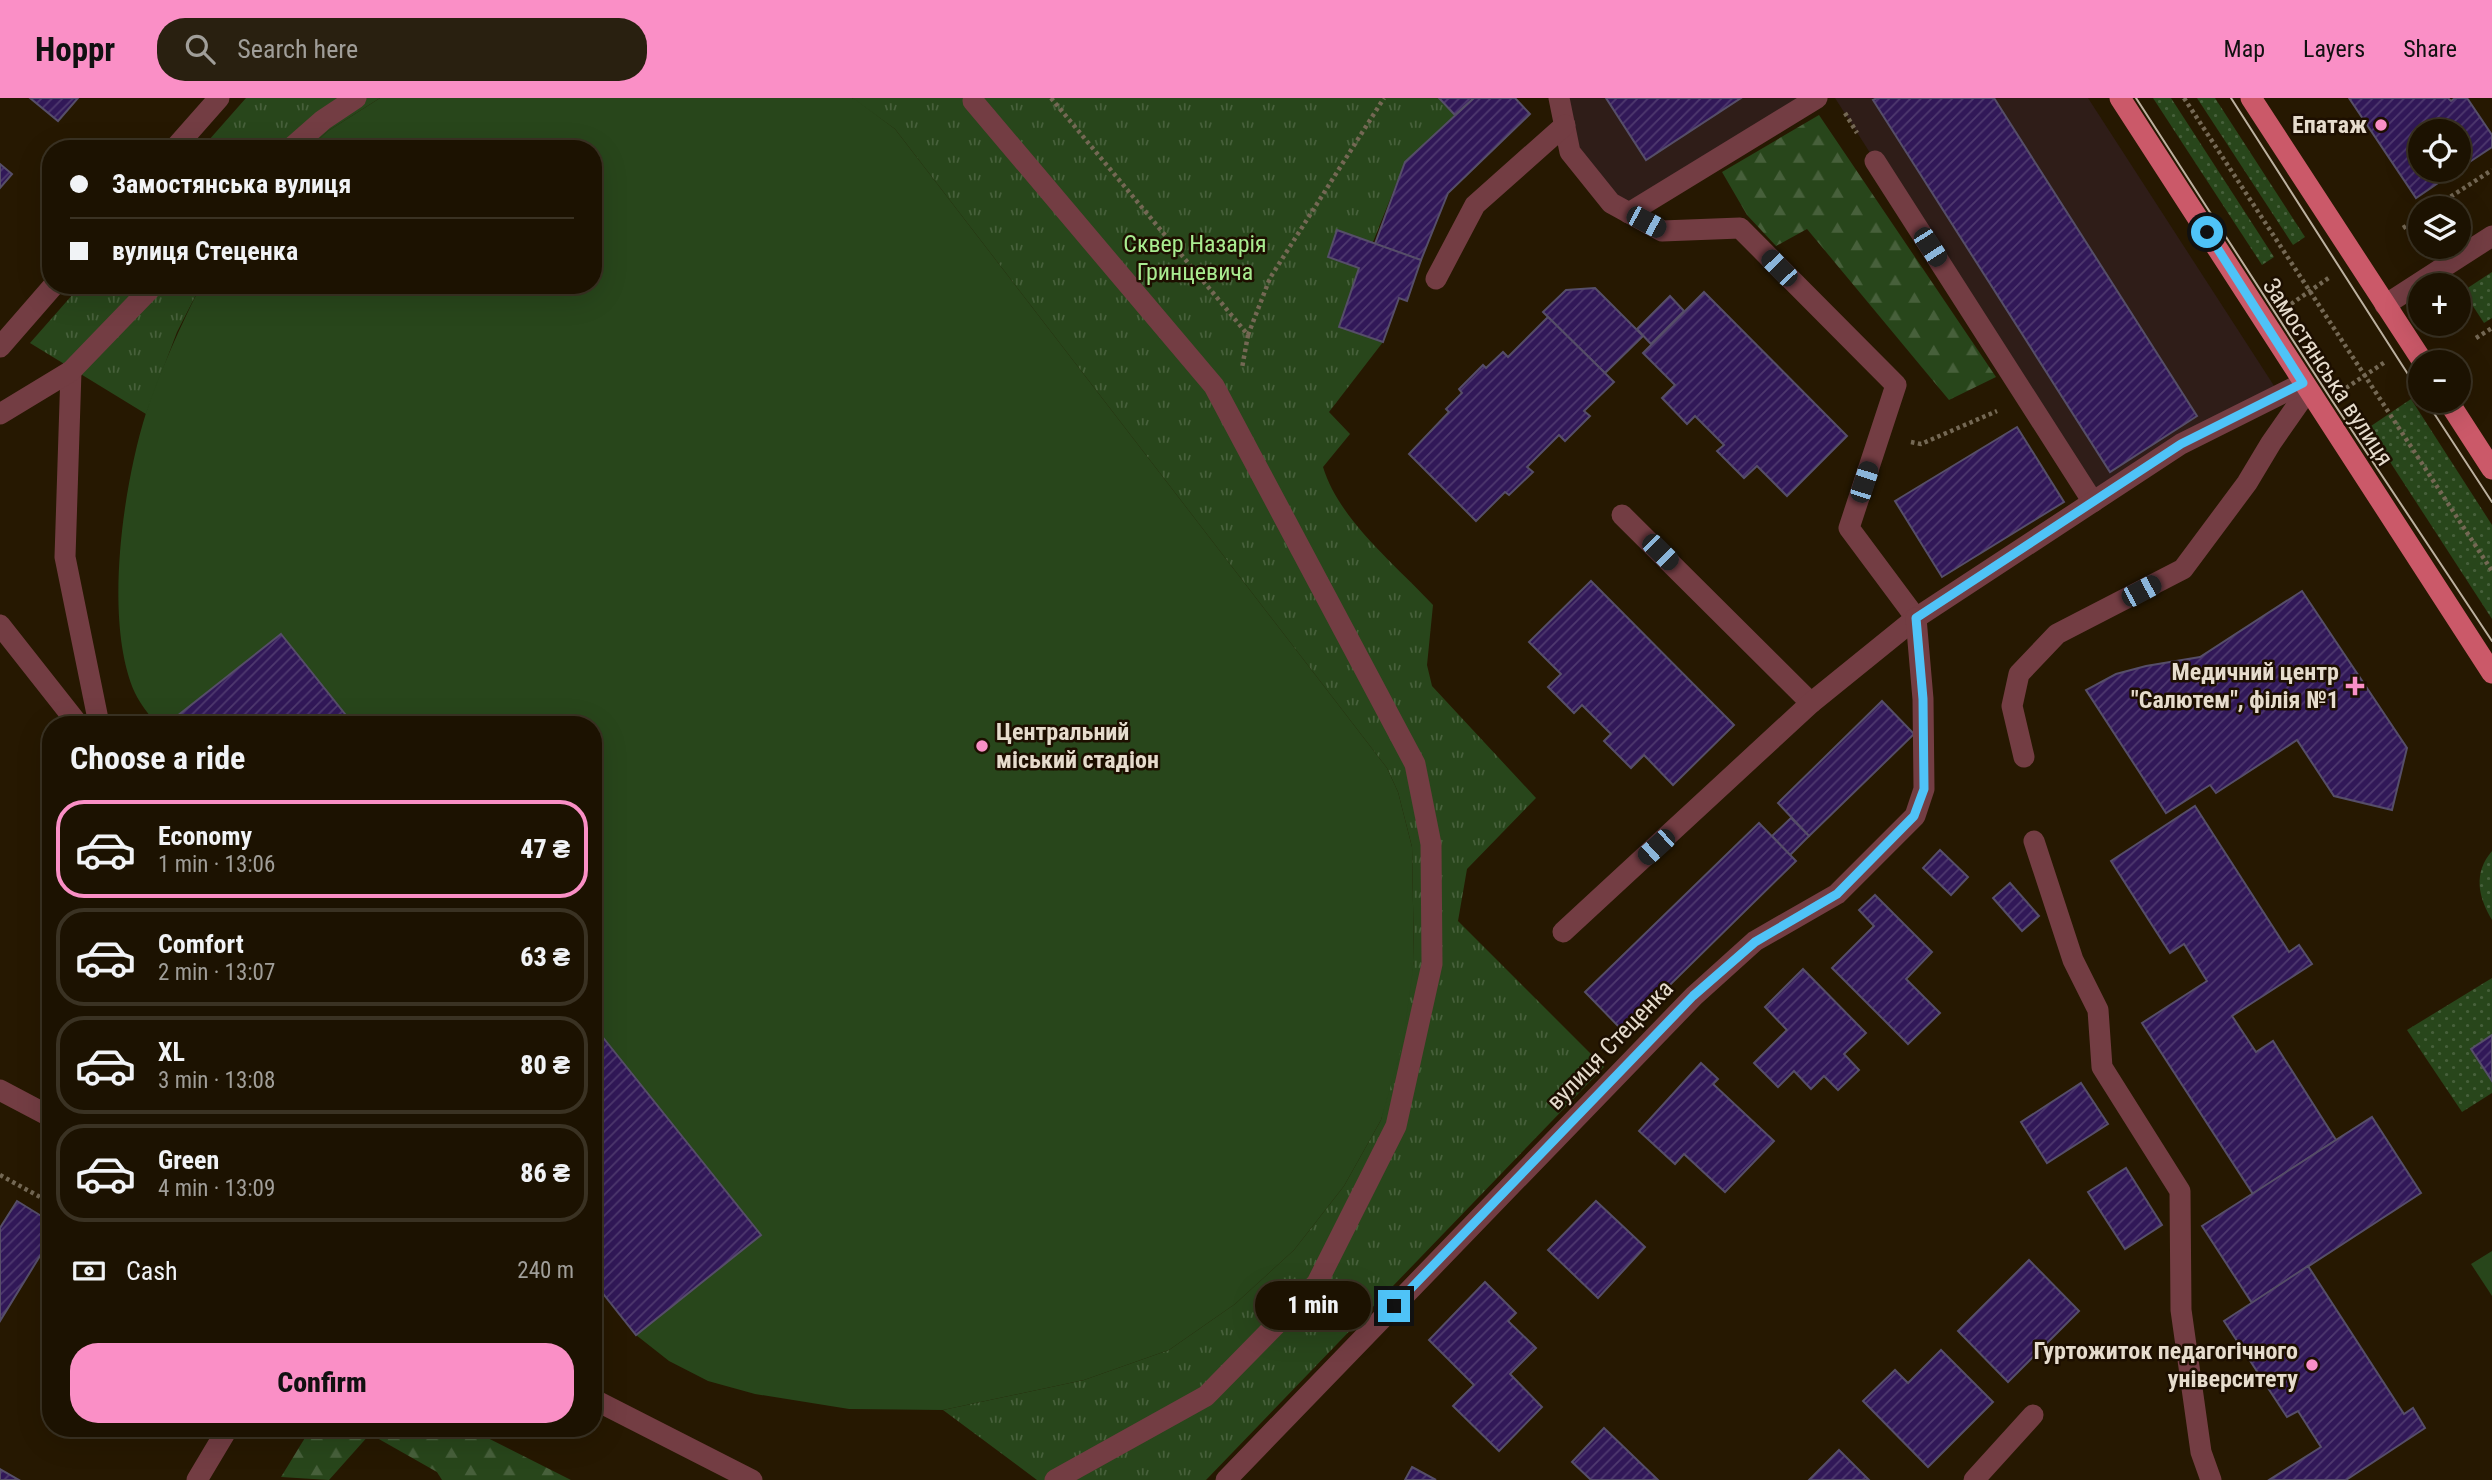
<!DOCTYPE html>
<meta charset="utf-8">
<style>
body{margin:0;font-family:"Roboto Condensed",sans-serif;background:#292010;color:#f1f3f6;height:100vh;display:flex;flex-direction:column;font-size:26px;white-space:nowrap}
*{box-sizing:border-box;margin:0}
p{font-size:23px;color:#a09e99}
.icon{flex:none;width:38px;height:38px;fill:none;stroke:currentColor;stroke-width:2;stroke-linecap:round;stroke-linejoin:round}
.map{position:relative;flex:1;overflow:hidden}
.panel{position:absolute;left:42px;top:618px;width:560px;height:721px;display:flex;flex-direction:column;background:#1c1201;border-radius:28px;box-shadow:0 7px 28px #0002,0 0 0 2px #3a3223}
.panel>*{flex:none}
.banner{position:absolute;left:42px;top:42px;width:560px;height:154px;border-radius:28px;box-shadow:0 7px 28px #0002,0 0 0 2px #3a3223;display:grid;align-content:center;height:154px;padding:0 28px;background:#1c1201}
.buttons{position:absolute;left:2408px;top:21px;display:grid;gap:14px}
.buttons a{display:grid;place-items:center;width:63px;height:63px;border-radius:50%;background:#1c1201;box-shadow:0 7px 28px #0002,0 0 0 2px #3a3223;font-size:35px}
.end{position:absolute;width:32px;height:32px;margin:-16px;border:9px solid #4fc3f7;background:#111;box-shadow:0 0 0 4px #111}
.from{border-radius:50%}
.bubble{position:absolute;height:49px;border-radius:24px;background:#1c1201;box-shadow:0 7px 28px #0002,0 0 0 2px #3a3223;font-size:23px;font-weight:800;line-height:49px;text-align:center}
.car{position:absolute;width:21px;height:42px;margin:-21px -10px;border-radius:9px;box-shadow:0 0 5px 2px #0007;background:linear-gradient(#222 24%,#8ab4d8 0 40%,#222 0 76%,#8ab4d8 0 86%,#222 0)}
.banner b{display:flex;align-items:center;gap:24px;height:66px;font-size:26px}
.banner b+b{border-top:2px solid #3a3223}
.banner i{width:18px;height:18px;background:#f1f3f6}
ul{padding:0;list-style:none}
li{display:flex;align-items:center;gap:21px;height:98px;margin:0 14px 10px;padding:0 14px;border:4px solid #3a3223;border-radius:28px}
li div{flex:1}
li b{display:block;font-size:26px}
li em{font-style:normal;font-weight:800}
li.active{border-color:#fa8fc6}
li>.icon{width:63px;height:63px;stroke-width:1.5}
h2{padding:0 28px;font-size:32px;line-height:84px}
.pay{display:flex;align-items:center;gap:18px;height:77px;padding:0 28px;font-size:26px}
.pay p{margin-inline-start:auto}
.primary-button{display:flex;gap:14px;margin-top:auto;padding:14px 28px}
.primary-button a{flex:1;height:80px;border-radius:28px;background:#fa8fc6;color:#111;font-size:28px;font-weight:800;line-height:80px;text-align:center}
header{display:flex;align-items:center;gap:42px;box-sizing:border-box;height:98px;padding:0 35px;background:#fa8fc6;color:#111}
header strong{font-size:33px}
nav{display:flex;gap:38px;margin-inline-start:auto;font-size:24px}
.search{width:490px;height:63px;background:#292010;display:flex;align-items:center;gap:18px;box-sizing:border-box;padding:0 24px;border-radius:28px;color:#a09e99;font-size:26px}
.map>svg:first-child{display:block}
.medical{fill:#2f1d18}
.grass{fill:url(#grass-dots)}
.forest{fill:url(#forest-firs)}
.park{fill:url(#park-tufts)}
.pitch{fill:#28461b}
.building{fill:url(#building-hatch);stroke:#564e69;stroke-width:2}
.lines{fill:none;stroke-linecap:round;stroke-linejoin:round}
.path{stroke:#746854;stroke-width:4.5;stroke-dasharray:3.5 3.5;stroke-linecap:butt}
.minor{stroke:#733d43;stroke-width:21}
.major{stroke:#cb5969;stroke-width:21}
.tram{stroke:#bcb1a0;stroke-width:2}
.route{stroke:#4fc3f7;stroke-width:9}
.poi-dot{fill:#fa8fc6;stroke:#1d0f00;stroke-width:2.5}
.labels{text-anchor:middle;dominant-baseline:central;stroke-width:5;stroke-linejoin:round;paint-order:stroke}
.poi-label{font-size:24px;font-weight:bold;fill:#e6dccd;stroke:#1d0f00;text-anchor:end}
.park-label{font-size:24px;fill:#a9ec90;stroke:#1d0f00}
.street-label{font-size:24px;fill:#e6dccd;stroke:#1d0f00}
</style>
<header>
<strong>Hoppr</strong>
<div class="search"><svg class="icon" aria-label="search" viewBox="0 0 24 24"><circle cx="10" cy="10" r="6"/><path d="M15 15l6 6"/></svg>Search here</div>
<nav><a>Map</a><a>Layers</a><a>Share</a></nav>
</header>
<div class="map">
<svg width="2492" height="1382" viewBox="0 0 2492 1382">
<defs>
<pattern id="grass-dots" width="8" height="8" patternUnits="userSpaceOnUse" patternTransform="scale(1.75)"><rect width="8" height="8" fill="#28461b"/><path d="M2 2h.1M6 6h.1" fill="none" stroke="#47603b" stroke-width="1.8" stroke-linecap="round"/></pattern>
<pattern id="forest-firs" width="22" height="20" patternUnits="userSpaceOnUse" patternTransform="scale(1.75)"><rect width="22" height="20" fill="#28461b"/><path d="M5 1l3.5 6h-7zM16 11l3.5 6h-7z" fill="#47603b"/></pattern>
<pattern id="park-tufts" width="24" height="20" patternUnits="userSpaceOnUse" patternTransform="scale(1.75)"><rect width="24" height="20" fill="#28461b"/><path d="M3 7l-1-3M5 7V3M7 7l1-3M15 17l-1-3M17 17v-4M19 17l1-3" fill="none" stroke="#47603b"/></pattern>
<pattern id="building-hatch" width="6" height="6" patternUnits="userSpaceOnUse" patternTransform="scale(1.75)"><rect width="6" height="6" fill="#311858"/><path d="M-1 1l2-2M0 6l6-6M5 7l2-2" fill="none" stroke="#4f396f"/></pattern>
</defs>
<rect width="100%" height="100%" fill="#261801"/>
<!-- medical -->
<g class="medical">
<polygon points="1559,0 1817,0 1629,115 1570,54"/>
<polygon points="1835,0 2088,0 2280,297 2093,404"/>
</g>
<!-- grass -->
<g class="grass">
<polygon points="2153,0 2171,0 2274,159 2262,167"/>
<polygon points="2197,0 2215,0 2305,139 2293,147"/>
<polygon points="2492,174 2492,220 2484,225 2463,193"/>
<polygon points="2411,301 2492,427 2492,521 2368,330"/>
<path d="M2492 753V822C2478 799 2473 775 2492 753Z"/>
<polygon points="2492,880 2492,995 2462,1014 2407,932"/>
</g>
<!-- forest -->
<g class="forest">
<polygon points="1819,17 1996,279 1949,302 1807,131 1776,148 1747,117 1722,74"/>
<polygon points="311,1330 468,1330 571,1382 442,1382 437,1374 370,1336 329,1382 281,1379"/>
</g>
<!-- park -->
<g class="park">
<polygon points="246,0 380,0 328,33 308,51 201,51"/>
<path d="M852 0H1474L1405 64 1339 229 1383 244 1329 314 1350 336 1323 369C1339 422 1396 467 1433 507L1427 567 1432 588 1536 700 1467 771 1458 823 1604 969 1206 1382H1037L943 1312 1084 1282 1169 1252 1235 1206 1294 1152 1344 1088 1381 1022 1414 863 1412 749 1398 694 1387 670 895 31Z"/>
<polygon points="81,187 201,187 177,234 146,316 30,245"/>
</g>
<!-- pitch -->
<g class="pitch">
<path d="M380 0H852L856 2 895 31 1387 670 1398 694 1412 749 1414 863 1403 944 1381 1022 1344 1088 1294 1152 1235 1206 1169 1252 1084 1282 943 1312 849 1311 755 1296 708 1283 669 1263 636 1237 593 1183V626H156C149 616 140 606 135 595 103 524 123 388 146 315 161 271 180 229 201 187H593V51H308L328 33Z"/>
<polygon points="2492,1153 2492,1198 2471,1166"/>
</g>
<!-- building -->
<g class="building">
<polygon points="30,0 78,0 58,23"/>
<polygon points="1439,0 1474,0 1455,17"/>
<polygon points="1474,0 1515,0 1530,16 1448,95 1421,162 1375,146 1405,64"/>
<polygon points="1606,0 1741,0 1646,62"/>
<polygon points="1877,0 1994,0 2197,318 2110,374 1873,2"/>
<polygon points="2349,0 2448,0 2451,3 2455,0 2467,0 2492,37 2492,49 2459,71 2459,33 2420,33 2420,72 2457,72 2416,100"/>
<polygon points="0,66 12,76 0,90"/>
<polygon points="1337,132 1421,162 1407,203 1399,200 1383,244 1339,229 1359,170 1328,159"/>
<polygon points="1595,190 1643,238 1605,275 1543,214 1566,192"/>
<polygon points="1704,194 1847,338 1787,398 1757,368 1744,380 1717,353 1724,347 1695,318 1687,326 1662,300 1675,287 1643,255"/>
<polygon points="1670,198 1684,213 1651,246 1637,231"/>
<polygon points="1548,219 1614,284 1584,313 1590,318 1565,343 1559,337 1527,369 1533,374 1509,397 1505,394 1476,423 1409,356 1449,314 1446,311 1462,295 1459,291 1483,267 1486,270 1503,254 1508,259"/>
<polygon points="2017,329 2064,404 1942,479 1895,403"/>
<polygon points="1591,483 1734,627 1673,687 1644,657 1631,670 1604,643 1611,636 1582,607 1574,615 1548,589 1561,576 1529,544"/>
<polygon points="2302,493 2407,650 2392,712 2334,698 2297,642 2216,695 2210,687 2166,715 2086,592 2116,576 2146,568 2200,559"/>
<polygon points="281,536 353,626 167,626"/>
<polygon points="1882,603 1914,636 1809,738 1778,705"/>
<polygon points="2195,708 2289,854 2299,847 2312,866 2232,918 2256,954 2273,943 2336,1042 2253,1096 2142,925 2207,883 2184,846 2170,855 2111,763"/>
<polygon points="1791,720 1809,738 1790,757 1772,738"/>
<polygon points="1759,725 1796,763 1623,933 1585,894"/>
<polygon points="1940,752 1968,779 1951,797 1923,770"/>
<polygon points="2010,785 2039,818 2022,833 1993,800"/>
<polygon points="1875,797 1932,854 1906,881 1940,915 1908,946 1832,870 1874,828 1859,812"/>
<polygon points="1803,871 1866,935 1844,956 1859,972 1838,992 1824,978 1811,991 1794,973 1778,989 1754,965 1787,932 1765,909"/>
<polygon points="593,927 761,1137 636,1237 593,1183"/>
<polygon points="2492,937 2492,983 2471,951"/>
<polygon points="1701,965 1718,981 1713,986 1774,1043 1725,1094 1684,1056 1675,1066 1639,1033"/>
<polygon points="2081,985 2108,1026 2047,1065 2021,1024"/>
<polygon points="2372,1019 2421,1095 2252,1205 2202,1128"/>
<polygon points="2126,1070 2162,1127 2125,1151 2088,1094"/>
<polygon points="17,1103 51,1124 51,1140 0,1223 0,1130"/>
<polygon points="1596,1103 1645,1149 1598,1200 1548,1152"/>
<polygon points="2029,1162 2079,1213 2008,1284 1958,1233"/>
<polygon points="2308,1168 2404,1316 2413,1310 2425,1330 2346,1382 2269,1382 2321,1349 2298,1313 2287,1319 2224,1223"/>
<polygon points="1485,1184 1516,1215 1508,1223 1536,1250 1510,1276 1542,1309 1499,1353 1453,1308 1474,1287 1429,1242"/>
<polygon points="51,1249 51,1265 44,1260"/>
<polygon points="1941,1252 1993,1304 1928,1369 1863,1303 1895,1272 1908,1285"/>
<polygon points="1604,1330 1658,1382 1591,1382 1572,1364"/>
<polygon points="1839,1352 1869,1382 1809,1382"/>
<polygon points="1412,1369 1436,1382 1405,1382"/>
<polygon points="0,1371 19,1382 0,1382"/>
</g>
<g class="lines">
<!-- path -->
<g class="path">
<polyline points="1051,0 1248,237 1242,270"/>
<polyline points="2184,0 2492,473"/>
<polyline points="1845,15 1857,35"/>
<polyline points="2433,110 2492,72"/>
<polyline points="2403,130 2420,119"/>
<polyline points="2291,206 2330,179"/>
<polyline points="1248,237 1270,180 1384,0"/>
<polyline points="2476,240 2492,230"/>
<polyline points="2346,290 2385,264"/>
<polyline points="1911,344 1921,346 1997,313"/>
<polyline points="0,1077 51,1105"/>
</g>
<!-- minor -->
<g class="minor">
<polyline points="1559,0 1570,54 1611,105 1662,133 1740,130 1896,287 1849,430 1916,520"/>
<polyline points="973,3 1214,288 1415,666 1431,746 1432,866 1396,1028 1317,1185 1206,1298 1055,1382"/>
<polyline points="174,51 219,0"/>
<polyline points="290,51 323,22 356,0"/>
<polyline points="1875,63 2093,404"/>
<polyline points="1629,115 1817,0"/>
<polyline points="1436,181 1475,107 1565,27"/>
<polyline points="2385,207 2492,138"/>
<polyline points="0,249 54,187"/>
<polyline points="71,273 65,459 99,626"/>
<polyline points="0,316 71,273 154,187"/>
<polyline points="1622,417 1811,605"/>
<polyline points="0,527 78,626"/>
<polyline points="2024,659 2012,608 2019,576 2057,536 2183,471 2247,385 2271,345 2308,292"/>
<polyline points="2034,743 2073,862 2098,912 2102,969 2180,1093 2181,1212 2201,1354 2211,1382"/>
<polyline points="1563,834 1811,605 1916,520 2181,346 2303,285"/>
<polyline points="0,992 51,1019"/>
<polyline points="593,1301 752,1382"/>
<polyline points="197,1382 228,1330"/>
<polyline points="1226,1382 1694,898 1755,843 1837,796 1915,718 1924,691 1923,601 1916,520"/>
<polyline points="1974,1382 2033,1317"/>
</g>
<!-- major -->
<g class="major">
<polyline points="2120,0 2492,575"/>
<polyline points="2251,0 2423,264"/>
<polyline points="2448,303 2492,371"/>
</g>
<!-- tram -->
<g class="tram">
<polyline points="2136,0 2331,301 2492,543"/>
<polyline points="2231,0 2420,295"/>
<polyline points="2426,303 2492,404"/>
</g>
</g>
<g class="lines">
<!-- route -->
<polyline class="route" points="1394,1208 1693,898 1755,844 1837,796 1914,718 1924,691 1923,601 1916,520 2181,346 2303,285 2207,134"/>
</g>
<!-- markers -->
<g class="poi-dot">
<circle cx="2381" cy="27" r="7"/>
<path d="M2351.5 577.5h7v7h7v7h-7v7h-7v-7h-7v-7h7z"/>
<circle cx="982" cy="648" r="7"/>
<circle cx="2312" cy="1267" r="7"/>
</g>
<g class="labels">
<!-- poi labels -->
<g class="poi-label">
<text x="2367" y="27">Епатаж</text>
<text x="2339" y="574">Медичний центр<tspan x="2339" dy="28">"Салютем", філія №1</tspan></text>
<text x="996" y="634" text-anchor="start">Центральний<tspan x="996" dy="28">міський стадіон</tspan></text>
<text x="2298" y="1253">Гуртожиток педагогічного<tspan x="2298" dy="28">університету</tspan></text>
</g>
<!-- park labels -->
<g class="park-label">
<text x="1195" y="146">Сквер Назарія<tspan x="1195" dy="28">Гринцевича</tspan></text>
</g>
<!-- street labels -->
<g class="street-label">
<text transform="translate(2328 274) rotate(57)">Замостянська вулиця</text>
<text transform="translate(1610 947) rotate(-46)">вулиця Стеценка</text>
</g>
</g>
</svg>
<div class="buttons">
<a><svg class="icon" aria-label="locate" viewBox="0 0 24 24"><circle cx="12" cy="12" r="6"/><path d="M12 2v4M12 18v4M2 12h4M18 12h4"/></svg></a>
<a><svg class="icon" aria-label="layers" viewBox="0 0 24 24"><path d="M12 4l9 5-9 5-9-5zM3 14l9 5 9-5"/></svg></a>
<a>+</a>
<a>−</a>
</div>
<i class="end from" style="left:2207px;top:134px"></i>
<i class="end" style="left:1394px;top:1208px"></i>
<div class="bubble" style="left:1255px;top:1183px;width:116px">1 min</div>
<i class="car" style="left:1646px;top:124px;rotate:118deg"></i>
<i class="car" style="left:1930px;top:149px;rotate:147deg"></i>
<i class="car" style="left:1779px;top:170px;rotate:316deg"></i>
<i class="car" style="left:1864px;top:384px;rotate:18deg"></i>
<i class="car" style="left:1660px;top:454px;rotate:135deg"></i>
<i class="car" style="left:2141px;top:493px;rotate:62deg"></i>
<i class="car" style="left:1656px;top:749px;rotate:228deg"></i>
<div class="banner">
<b><i class="from"></i>Замостянська вулиця</b>
<b><i></i>вулиця Стеценка</b>
</div>
<section class="panel">
<h2>Choose a ride</h2>
<ul>
<li class="active"><svg class="icon" aria-label="car" viewBox="0 0 24 24"><path d="M5 17H2v-5l4-1 3-4h7l3 4 3 1v5h-3M9 17h6M6 11h13"/><circle cx="7" cy="17" r="2"/><circle cx="17" cy="17" r="2"/></svg><div><b>Economy</b><p>1 min · 13:06</p></div><em>47 ₴</em></li>
<li><svg class="icon" aria-label="car" viewBox="0 0 24 24"><path d="M5 17H2v-5l4-1 3-4h7l3 4 3 1v5h-3M9 17h6M6 11h13"/><circle cx="7" cy="17" r="2"/><circle cx="17" cy="17" r="2"/></svg><div><b>Comfort</b><p>2 min · 13:07</p></div><em>63 ₴</em></li>
<li><svg class="icon" aria-label="car" viewBox="0 0 24 24"><path d="M5 17H2v-5l4-1 3-4h7l3 4 3 1v5h-3M9 17h6M6 11h13"/><circle cx="7" cy="17" r="2"/><circle cx="17" cy="17" r="2"/></svg><div><b>XL</b><p>3 min · 13:08</p></div><em>80 ₴</em></li>
<li><svg class="icon" aria-label="car" viewBox="0 0 24 24"><path d="M5 17H2v-5l4-1 3-4h7l3 4 3 1v5h-3M9 17h6M6 11h13"/><circle cx="7" cy="17" r="2"/><circle cx="17" cy="17" r="2"/></svg><div><b>Green</b><p>4 min · 13:09</p></div><em>86 ₴</em></li>
</ul>
<div class="pay"><svg class="icon" aria-label="cash" viewBox="0 0 24 24"><path d="M3 7h18v10H3z"/><circle cx="12" cy="12" r="2"/></svg>Cash<p>240 m</p></div>
<div class="primary-button"><a>Confirm</a></div>
</section>
</div>
